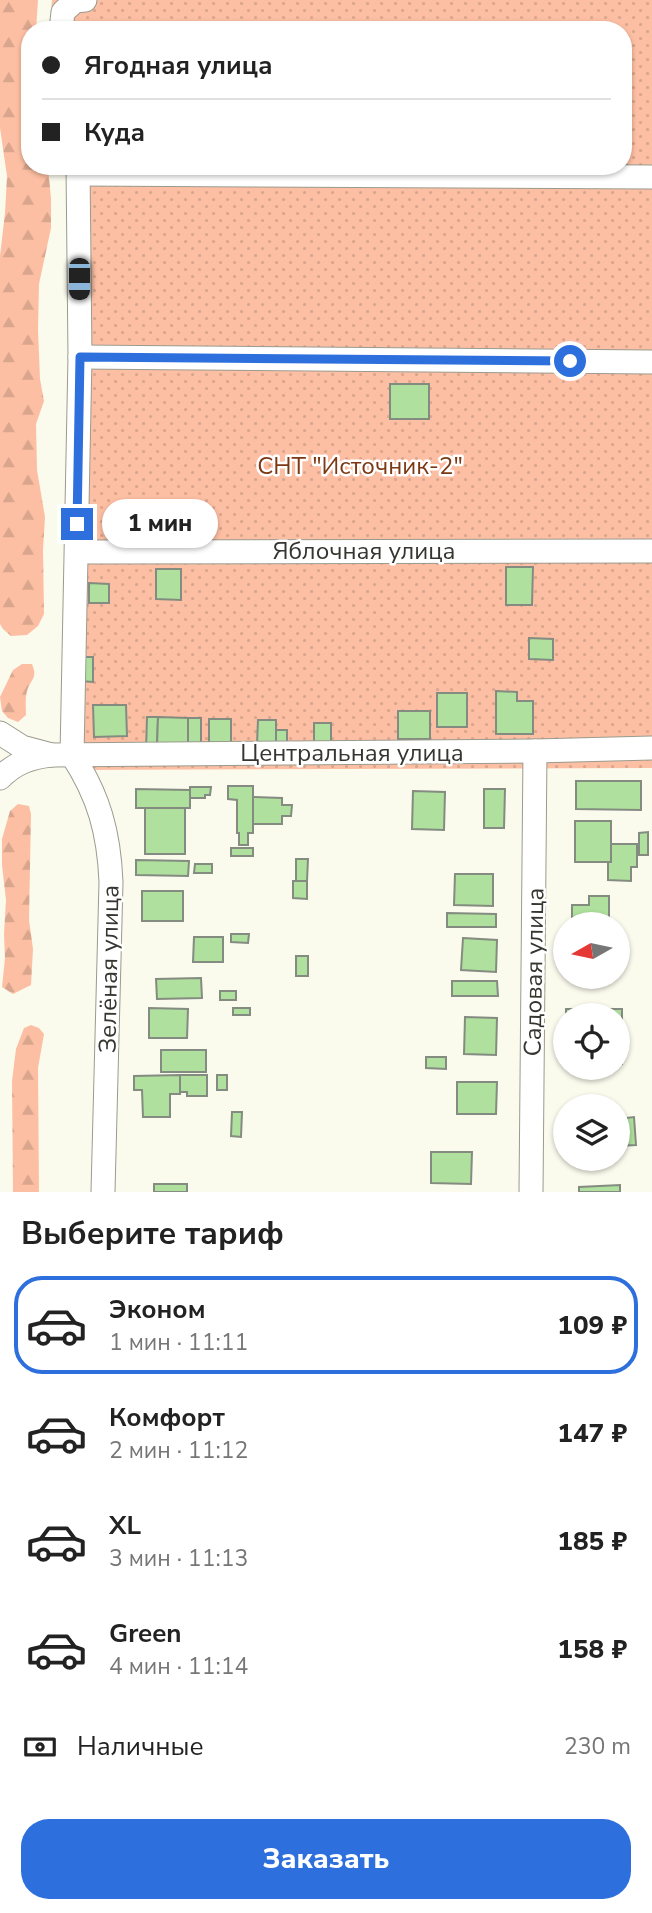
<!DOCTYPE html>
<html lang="ru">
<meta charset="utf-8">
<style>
body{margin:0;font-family:"Nunito Sans",sans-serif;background:#f2f2f2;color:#222;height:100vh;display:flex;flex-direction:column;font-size:26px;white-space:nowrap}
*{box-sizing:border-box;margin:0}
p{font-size:23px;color:#767676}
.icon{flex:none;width:38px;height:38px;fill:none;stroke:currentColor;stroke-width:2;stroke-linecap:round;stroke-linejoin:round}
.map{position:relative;height:1192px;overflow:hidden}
.details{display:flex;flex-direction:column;background:#fff;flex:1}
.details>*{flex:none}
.banner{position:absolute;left:21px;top:21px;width:611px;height:154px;border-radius:28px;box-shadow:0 2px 5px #0004;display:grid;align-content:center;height:154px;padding:0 21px;background:#fff}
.needle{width:46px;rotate:261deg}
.tools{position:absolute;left:553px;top:912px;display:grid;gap:14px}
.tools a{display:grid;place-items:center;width:77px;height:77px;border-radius:50%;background:#fff;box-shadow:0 2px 5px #0004;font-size:35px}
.end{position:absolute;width:32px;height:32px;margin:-16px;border:9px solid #2d6fdc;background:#fff;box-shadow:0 0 0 4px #fff}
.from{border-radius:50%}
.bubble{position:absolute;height:49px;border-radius:24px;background:#fff;box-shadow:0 2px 5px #0004;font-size:23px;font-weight:800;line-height:49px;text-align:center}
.car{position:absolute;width:21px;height:42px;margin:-21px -10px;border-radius:9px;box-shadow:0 0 5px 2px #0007;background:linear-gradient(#222 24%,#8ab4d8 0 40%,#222 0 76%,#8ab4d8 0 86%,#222 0)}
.banner b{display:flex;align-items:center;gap:24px;height:66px;font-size:26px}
.banner b+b{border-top:2px solid #e0e0e0}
.banner i{width:18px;height:18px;background:#222}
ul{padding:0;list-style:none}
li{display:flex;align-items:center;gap:21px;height:98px;margin:0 14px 10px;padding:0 7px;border:4px solid transparent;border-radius:28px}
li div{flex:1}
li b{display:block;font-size:26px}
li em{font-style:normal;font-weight:800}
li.current{border-color:#2d6fdc}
li>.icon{width:63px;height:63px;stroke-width:1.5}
h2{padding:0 21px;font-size:32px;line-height:84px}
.pay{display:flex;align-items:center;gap:18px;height:77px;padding:0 21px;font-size:26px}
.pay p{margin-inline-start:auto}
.primary-button{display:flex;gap:14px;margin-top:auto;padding:14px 21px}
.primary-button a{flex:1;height:80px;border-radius:28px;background:#2d6fdc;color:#fff;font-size:28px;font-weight:800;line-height:80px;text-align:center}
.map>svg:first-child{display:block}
.forest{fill:url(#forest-firs)}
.garden{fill:url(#garden-dots)}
.building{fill:#afe09d;stroke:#848c81;stroke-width:2}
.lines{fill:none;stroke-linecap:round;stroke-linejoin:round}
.street-casing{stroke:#9a9b8e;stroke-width:25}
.street{stroke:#fff;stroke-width:23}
.route{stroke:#2d6fdc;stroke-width:9}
.labels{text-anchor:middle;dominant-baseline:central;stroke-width:5;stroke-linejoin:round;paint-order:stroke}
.park-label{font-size:24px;fill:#7c3812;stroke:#fff}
.street-label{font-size:24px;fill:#363631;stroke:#fff}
</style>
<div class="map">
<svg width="652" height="1192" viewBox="0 0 652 1192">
<defs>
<pattern id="forest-firs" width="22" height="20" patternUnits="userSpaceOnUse" patternTransform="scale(1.75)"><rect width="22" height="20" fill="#fdbfa3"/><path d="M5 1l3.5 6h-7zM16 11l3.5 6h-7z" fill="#d9a58d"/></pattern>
<pattern id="garden-dots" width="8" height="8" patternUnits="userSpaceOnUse" patternTransform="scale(1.75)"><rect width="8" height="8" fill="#fdbfa3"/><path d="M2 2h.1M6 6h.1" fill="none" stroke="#d9a58d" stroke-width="1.8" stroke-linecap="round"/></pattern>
</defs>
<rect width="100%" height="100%" fill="#fafaed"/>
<!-- forest -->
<g class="forest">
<polygon points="0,0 38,0 36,30 30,30 30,166 48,166 51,199 51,228 39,284 38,330 40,379 44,401 36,424 37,470 45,517 43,550 44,614 38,626 27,635 11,636 3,629 0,624 0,256 5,213 7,176 0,128"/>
<path d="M22 664H32C38 679 31 678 27 691 25 698 26 708 26 715L18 722 8 718 2 711 0 697 13 670Z"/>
<polygon points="18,804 29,806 31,814 29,920 33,949 31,985 13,994 2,987 5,958 4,934 6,900 2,865 2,839 10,811"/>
<polygon points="31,1025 39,1028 44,1034 38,1068 39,1192 13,1192 12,1081 16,1049 24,1028"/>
</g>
<!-- garden -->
<polygon class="garden" points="52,0 652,0 652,768 68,770 69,179 623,166 623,30 53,30 51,10"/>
<!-- building -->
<g class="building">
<rect x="390" y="384" width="39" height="35"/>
<polygon points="506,567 533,567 532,605 506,605"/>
<polygon points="156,569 181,569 181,600 156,599"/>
<polygon points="89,583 109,584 109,603 89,603"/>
<polygon points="529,638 553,639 553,660 529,659"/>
<polygon points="81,657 93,657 93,682 80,681"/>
<polygon points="496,691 517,692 517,701 533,701 533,734 496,734"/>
<rect x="437" y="693" width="30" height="34"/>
<polygon points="93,705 126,705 127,736 94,737"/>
<rect x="398" y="711" width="32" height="28"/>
<polygon points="147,717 158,717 157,750 146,750"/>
<polygon points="158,717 188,718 188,747 157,746"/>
<rect x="188" y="718" width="13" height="32"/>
<polygon points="209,719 231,719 231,744 209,743"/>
<polygon points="258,720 276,720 276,744 257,744"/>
<rect x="314" y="723" width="17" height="20"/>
<rect x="276" y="730" width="11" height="14"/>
<polygon points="576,781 641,781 641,810 576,809"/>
<polygon points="228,786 253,786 253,833 248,833 248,845 239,845 239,833 237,833 237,800 228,799"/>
<polygon points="190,787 211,787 210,795 205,795 205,798 190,798"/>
<polygon points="136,789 190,790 190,808 136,808"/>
<polygon points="484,789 505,789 504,828 484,828"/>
<polygon points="413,791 445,792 444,830 412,829"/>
<polygon points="253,797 282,798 282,805 292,805 291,816 282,816 282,824 253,824"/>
<rect x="145" y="808" width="40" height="46"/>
<rect x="575" y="821" width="36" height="41"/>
<polygon points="648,832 648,855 639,855 639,833"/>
<polygon points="611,844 637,844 637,867 631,867 631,881 608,880 608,862 611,862"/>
<rect x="231" y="848" width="22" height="8"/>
<polygon points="296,859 308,859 307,881 296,881"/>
<polygon points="136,860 189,861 188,876 136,875"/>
<polygon points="195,864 212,864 212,873 194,873"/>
<polygon points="455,874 493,874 493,906 454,905"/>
<polygon points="293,881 307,881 307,899 293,898"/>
<rect x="142" y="891" width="41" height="30"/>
<polygon points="589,896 609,896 609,924 572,924 572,905 589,905"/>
<polygon points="447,913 496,914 496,927 447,927"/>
<polygon points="231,934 249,934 248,943 231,942"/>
<polygon points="194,937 223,937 223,962 193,962"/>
<polygon points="463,938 497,940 496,972 461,970"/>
<rect x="296" y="956" width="12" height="20"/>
<polygon points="201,978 202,998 157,999 156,979"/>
<polygon points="452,981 497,981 498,996 452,996"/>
<rect x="220" y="991" width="16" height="9"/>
<polygon points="149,1008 188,1009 187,1038 149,1038"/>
<rect x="233" y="1008" width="17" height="7"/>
<polygon points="566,1009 622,1009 622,1064 618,1064 618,1015 566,1015"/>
<polygon points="465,1017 497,1018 496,1055 464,1054"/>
<rect x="161" y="1050" width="45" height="22"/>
<polygon points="426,1057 446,1057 446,1069 426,1068"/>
<polygon points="180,1075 180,1094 170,1094 170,1117 143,1117 142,1090 134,1090 134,1076"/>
<polygon points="180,1075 207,1075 207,1096 187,1096 187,1092 180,1092"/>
<rect x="217" y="1075" width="10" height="15"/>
<polygon points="457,1082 497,1082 496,1114 457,1114"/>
<polygon points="232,1112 242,1112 241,1137 231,1136"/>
<polygon points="634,1117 636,1145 618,1146 618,1119"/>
<polygon points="431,1152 472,1152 471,1184 431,1183"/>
<rect x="154" y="1184" width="33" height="8"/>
<polygon points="620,1185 620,1192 579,1192 579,1187"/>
</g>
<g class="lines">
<!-- street casing -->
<g class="street-casing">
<g id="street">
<polyline points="61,30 63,12 75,1 85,0"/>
<path d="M78 166 80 357 72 755C99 796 109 833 111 882L103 1192"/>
<polyline points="79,174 652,177"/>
<polyline points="80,357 652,362"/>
<polyline points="77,552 652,551"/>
<path d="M0 733 22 747 52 755C31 757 15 763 0 778"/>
<polyline points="52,755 535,751 652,748"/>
<polyline points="531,1192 535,751"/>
</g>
</g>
<!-- street -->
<use href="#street" class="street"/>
</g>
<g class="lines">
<!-- route -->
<polyline class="route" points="77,524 80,357 570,361"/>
</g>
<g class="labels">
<!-- park labels -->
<g class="park-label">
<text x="360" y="466">СНТ "Источник-2"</text>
</g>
<!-- street labels -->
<g class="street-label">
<text x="364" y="551">Яблочная улица</text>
<text x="352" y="753">Центральная улица</text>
<text transform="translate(109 969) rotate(-89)">Зелёная улица</text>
<text transform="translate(534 972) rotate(-89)">Садовая улица</text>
</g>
</g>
</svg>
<div class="tools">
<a><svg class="needle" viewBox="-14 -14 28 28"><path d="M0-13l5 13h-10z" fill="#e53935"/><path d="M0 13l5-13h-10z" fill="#767676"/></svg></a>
<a><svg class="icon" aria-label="locate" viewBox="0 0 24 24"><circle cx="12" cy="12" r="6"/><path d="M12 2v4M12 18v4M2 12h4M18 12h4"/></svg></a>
<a><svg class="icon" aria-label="layers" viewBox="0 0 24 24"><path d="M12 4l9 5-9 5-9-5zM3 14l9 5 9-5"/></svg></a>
</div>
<i class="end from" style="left:570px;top:361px"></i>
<i class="end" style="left:77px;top:524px"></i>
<div class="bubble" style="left:102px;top:499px;width:116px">1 мин</div>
<i class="car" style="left:79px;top:279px;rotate:180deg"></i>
<div class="banner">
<b><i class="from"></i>Ягодная улица</b>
<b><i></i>Куда</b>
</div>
</div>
<section class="details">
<h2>Выберите тариф</h2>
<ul>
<li class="current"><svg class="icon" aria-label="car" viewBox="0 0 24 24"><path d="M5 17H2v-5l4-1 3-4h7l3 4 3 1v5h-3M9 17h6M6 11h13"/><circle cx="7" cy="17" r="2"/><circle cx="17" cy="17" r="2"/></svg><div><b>Эконом</b><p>1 мин · 11:11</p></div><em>109 ₽</em></li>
<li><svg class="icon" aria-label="car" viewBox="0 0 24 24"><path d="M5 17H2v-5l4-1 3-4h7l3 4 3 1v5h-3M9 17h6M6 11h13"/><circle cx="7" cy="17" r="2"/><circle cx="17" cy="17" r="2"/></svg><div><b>Комфорт</b><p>2 мин · 11:12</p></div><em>147 ₽</em></li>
<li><svg class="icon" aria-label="car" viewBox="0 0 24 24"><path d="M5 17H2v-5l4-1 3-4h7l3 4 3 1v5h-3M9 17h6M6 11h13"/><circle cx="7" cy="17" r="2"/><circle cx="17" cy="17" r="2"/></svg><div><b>XL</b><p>3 мин · 11:13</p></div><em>185 ₽</em></li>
<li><svg class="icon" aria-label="car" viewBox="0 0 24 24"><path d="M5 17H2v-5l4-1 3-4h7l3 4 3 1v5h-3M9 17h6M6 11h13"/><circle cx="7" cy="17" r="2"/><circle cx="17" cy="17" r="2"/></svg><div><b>Green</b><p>4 мин · 11:14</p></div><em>158 ₽</em></li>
</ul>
<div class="pay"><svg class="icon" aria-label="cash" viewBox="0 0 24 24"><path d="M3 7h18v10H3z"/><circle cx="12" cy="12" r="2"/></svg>Наличные<p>230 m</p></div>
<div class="primary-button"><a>Заказать</a></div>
</section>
